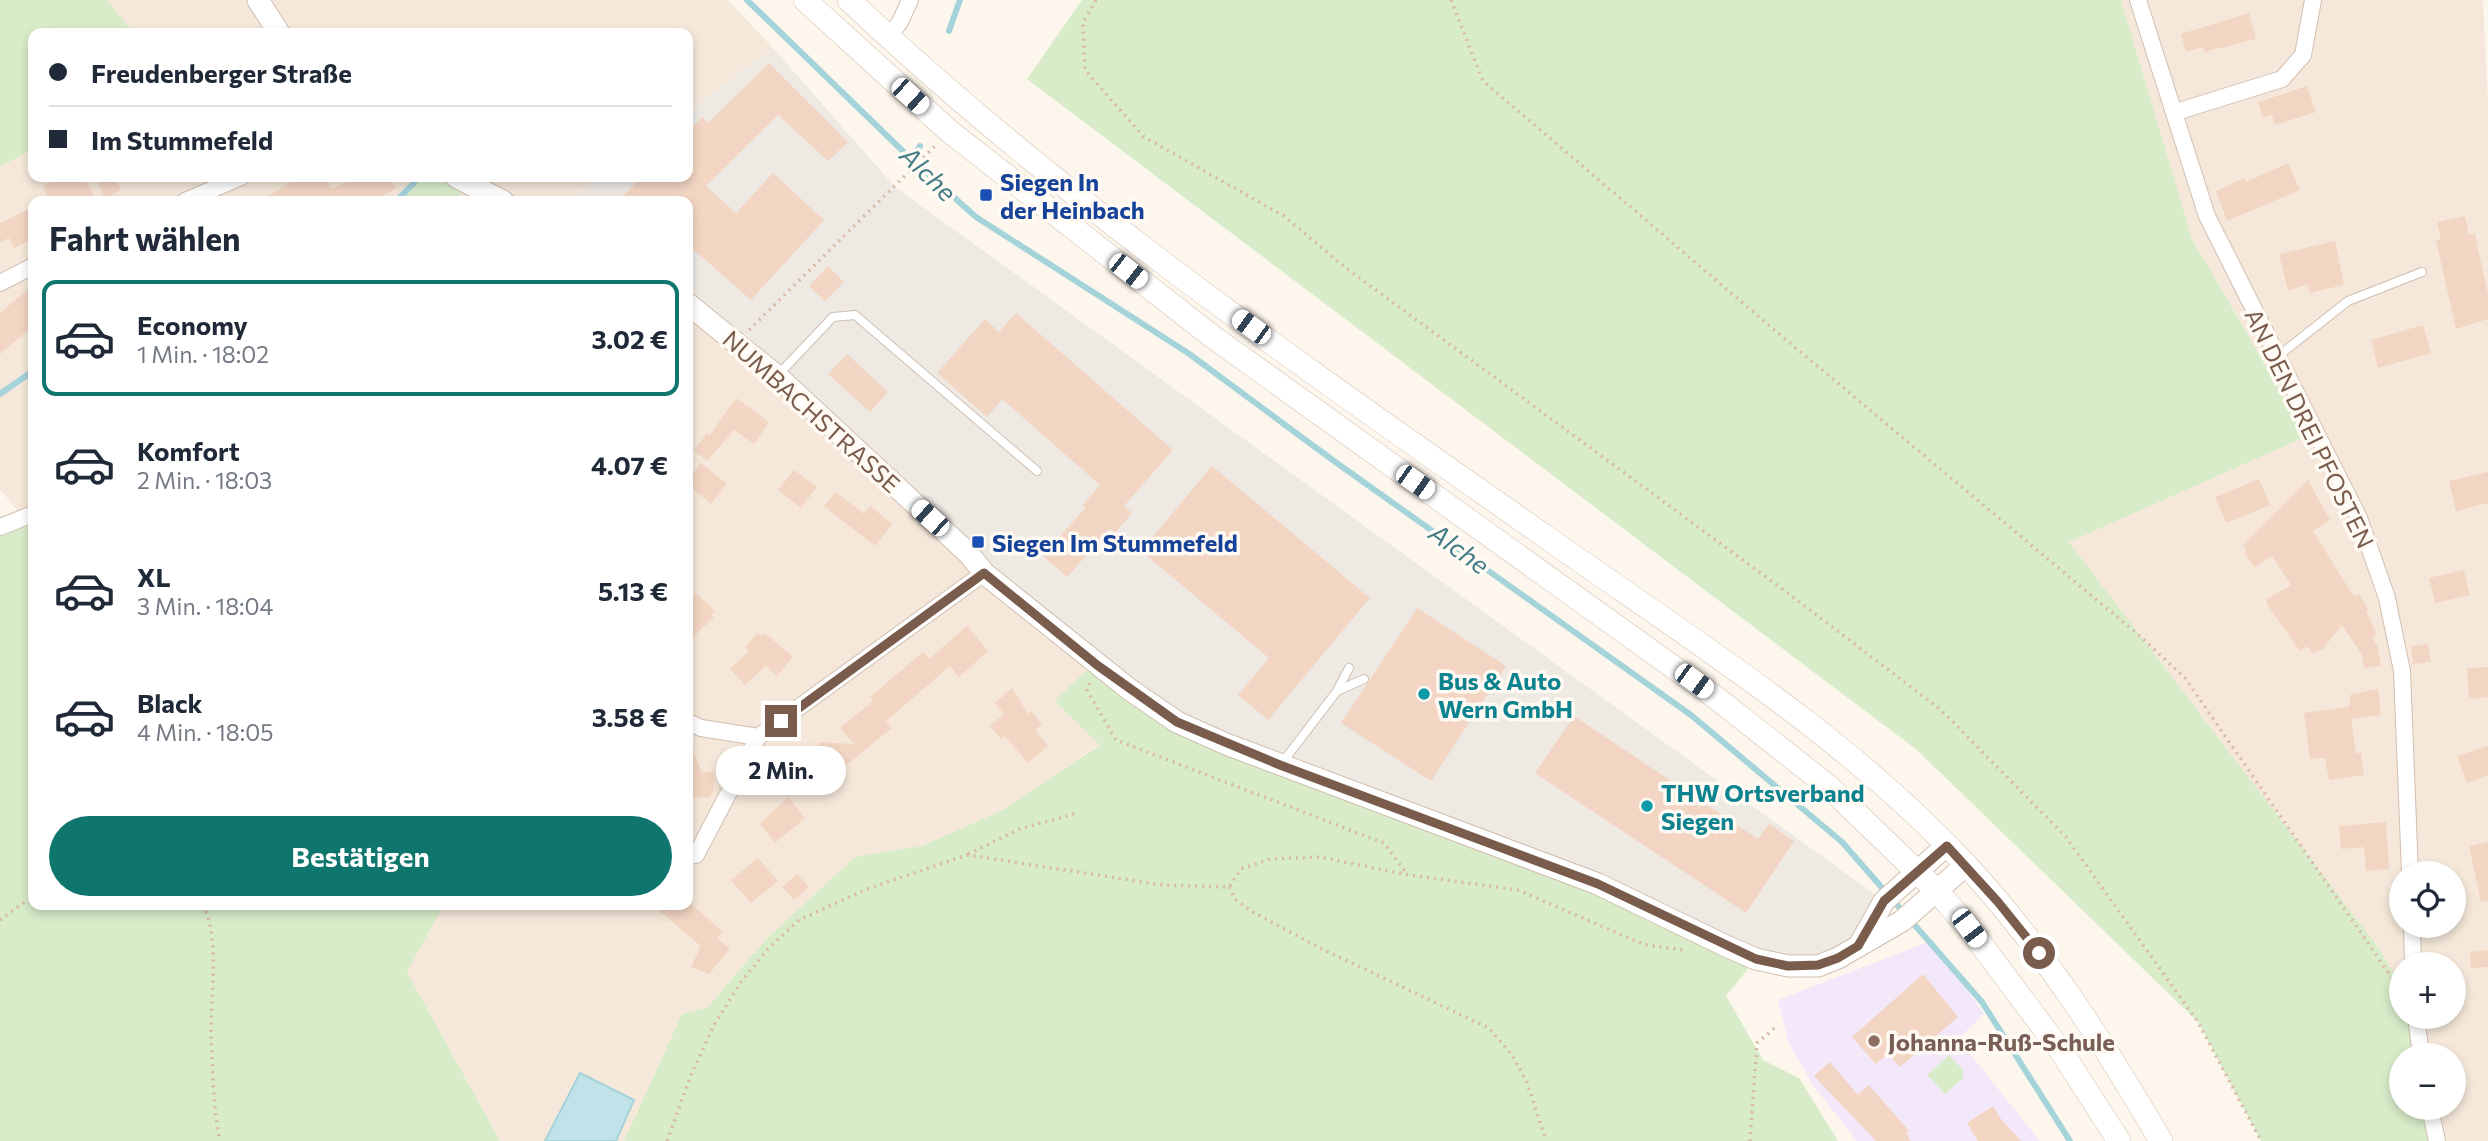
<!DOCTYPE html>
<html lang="de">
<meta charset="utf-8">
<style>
body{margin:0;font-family:Commissioner,sans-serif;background:#f6f6f7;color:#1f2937;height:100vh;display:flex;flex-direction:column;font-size:26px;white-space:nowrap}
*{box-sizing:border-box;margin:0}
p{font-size:23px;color:#747a83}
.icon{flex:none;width:38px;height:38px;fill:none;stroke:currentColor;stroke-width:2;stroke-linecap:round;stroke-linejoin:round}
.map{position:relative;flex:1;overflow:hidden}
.side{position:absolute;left:28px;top:196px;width:665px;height:714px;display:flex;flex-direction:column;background:#fff;border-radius:14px;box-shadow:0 4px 10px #0003}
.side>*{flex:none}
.guide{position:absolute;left:28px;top:28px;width:665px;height:154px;border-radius:14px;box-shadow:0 4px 10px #0003;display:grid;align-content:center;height:154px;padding:0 21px;background:#fff}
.fabs{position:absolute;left:2389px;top:861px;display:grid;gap:14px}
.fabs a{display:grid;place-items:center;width:77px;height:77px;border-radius:50%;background:#fff;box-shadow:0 4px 10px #0003;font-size:35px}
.end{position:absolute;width:32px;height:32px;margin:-16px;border:9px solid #7a5c4d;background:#fff;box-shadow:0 0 0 4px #fff}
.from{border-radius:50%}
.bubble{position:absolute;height:49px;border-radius:24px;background:#fff;box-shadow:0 4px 10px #0003;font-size:23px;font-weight:700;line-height:49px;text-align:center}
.car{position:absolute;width:21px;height:42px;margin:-21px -10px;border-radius:9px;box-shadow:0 0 5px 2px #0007;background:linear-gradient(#fff 24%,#345 0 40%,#fff 0 76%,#345 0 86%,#fff 0)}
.guide b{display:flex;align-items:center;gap:24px;height:66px;font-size:26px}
.guide b+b{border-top:2px solid #e0e1e3}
.guide i{width:18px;height:18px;background:#1f2937}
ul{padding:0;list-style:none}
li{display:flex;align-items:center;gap:21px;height:116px;margin:0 14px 10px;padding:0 7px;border:4px solid transparent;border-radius:14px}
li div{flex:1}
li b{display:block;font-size:26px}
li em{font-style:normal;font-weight:700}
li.on{border-color:#0f766e}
li>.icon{width:63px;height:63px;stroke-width:1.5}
h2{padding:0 21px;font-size:32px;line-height:84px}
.action{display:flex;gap:14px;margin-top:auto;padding:14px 21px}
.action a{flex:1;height:80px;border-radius:42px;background:#0f766e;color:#fff;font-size:28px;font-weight:700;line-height:80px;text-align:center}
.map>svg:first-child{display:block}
.residential{fill:#f5e8da;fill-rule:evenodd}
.industrial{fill:#efe9e4}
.education{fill:#f3e8fa}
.green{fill:#d8ecc9}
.water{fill:#bfe3e8;stroke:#a5d3da;stroke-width:2}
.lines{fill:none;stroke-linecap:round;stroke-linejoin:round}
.stream{stroke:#a5d3da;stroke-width:6}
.building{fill:#f3d5c3}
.service-casing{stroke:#d1beb0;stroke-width:10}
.minor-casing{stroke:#d1beb0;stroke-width:18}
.tertiary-casing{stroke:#d1beb0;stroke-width:23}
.secondary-casing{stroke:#d6c0b0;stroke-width:24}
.path{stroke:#d9b8a5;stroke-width:3.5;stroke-dasharray:2 5;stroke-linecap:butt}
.service{stroke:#fff;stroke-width:8}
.minor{stroke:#fff;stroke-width:16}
.tertiary{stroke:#fff;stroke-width:21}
.secondary{stroke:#fff;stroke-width:23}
.route{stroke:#7a5c4d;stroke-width:9}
.transit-dot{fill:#1a4fb4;stroke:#fffaf3;stroke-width:2.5}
.culture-dot{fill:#0f9aa8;stroke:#fffaf3;stroke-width:2.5}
.education-dot{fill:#8d6e63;stroke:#fffaf3;stroke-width:2.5}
.labels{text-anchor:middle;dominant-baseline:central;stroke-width:7;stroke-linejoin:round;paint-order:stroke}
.transit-label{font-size:24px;font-weight:bold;fill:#164399;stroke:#fffaf3;text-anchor:start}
.street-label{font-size:24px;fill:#7a5c4d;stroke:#fffaf3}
.culture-label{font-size:24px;font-weight:bold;fill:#0d838f;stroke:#fffaf3;text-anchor:start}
.education-label{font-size:24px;font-weight:bold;fill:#785e54;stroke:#fffaf3;text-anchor:start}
.water-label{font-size:26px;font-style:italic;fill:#437c86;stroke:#fffaf3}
</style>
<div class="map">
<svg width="2488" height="1141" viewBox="0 0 2488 1141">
<rect width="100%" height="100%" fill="#fdf6ec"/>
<!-- residential -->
<g class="residential">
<polygon points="107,0 728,0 773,48 688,112 688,33 134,33"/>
<path d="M2121 0H2483L2488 104V1141H2437L2430 1108H2454V1055H2421L2416 1017H2454V964H2401V987L2381 951 2068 541 2307 436 2192 239ZM2401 873H2454V926H2401Z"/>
<polygon points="33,149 33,177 600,177 567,201 33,201 33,514 0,526 17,510 0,489 0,167"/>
<polygon points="688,304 1097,665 1100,744 1005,809 922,846 855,857 765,940 708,1007 682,1014 624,1141 500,1141 407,972 444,905 688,905"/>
</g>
<!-- industrial -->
<polygon class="industrial" points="773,48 895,187 1884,901 1858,946 1788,966 1280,766 1129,689 688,304 688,201 567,201 600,177 688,177 688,112"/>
<!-- education -->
<polygon class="education" points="1933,940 1984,1014 1958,1039 2040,1141 1857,1141 1815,1088 1789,1044 1778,1000"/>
<!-- green -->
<g class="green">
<polygon points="0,0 107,0 134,33 33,33 33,149 0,167"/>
<polygon points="1082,0 2121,0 2192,239 2307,436 2069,542 2381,951 2401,987 2401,1017 2416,1017 2421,1055 2401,1055 2401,1108 2430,1108 2437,1141 2261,1141 2198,1022 1917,750 1027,79"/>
<polygon points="418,177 456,177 470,184 453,201 396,201"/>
<polygon points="33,514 33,905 444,905 407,972 500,1141 0,1141 0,527"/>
<polygon points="1097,665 1177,722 1756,959 1726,996 1763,1060 1799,1078 1838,1141 624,1141 682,1014 708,1007 765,940 855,857 922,846 1005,809 1100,745 1054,701 1083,674"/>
<polygon points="1949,1055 1963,1070 1963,1078 1945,1094 1927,1075"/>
</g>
<!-- water -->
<polygon class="water" points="580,1073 634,1100 616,1141 545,1141"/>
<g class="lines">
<!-- stream -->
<g class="stream">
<polyline points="747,0 911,159 976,217 1188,353 1334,461 1691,715 1842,842 1982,1002 2070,1141"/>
<polyline points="949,31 960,0"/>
<polyline points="911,159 920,146"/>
<polyline points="396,201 414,183"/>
<polyline points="0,394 33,371"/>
</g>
</g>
<!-- building -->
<g class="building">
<polygon points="2249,13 2256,39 2204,52 2203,47 2186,52 2181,34"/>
<polygon points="769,63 848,142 828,161 778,115 706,186 736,213 773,173 824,220 751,300 688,245 688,201 618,201 642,177 688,177 688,132 702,117 708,123"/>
<polygon points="2307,86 2316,112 2275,125 2272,115 2263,118 2258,102"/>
<polygon points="2288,163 2300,190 2227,221 2216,191 2244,178 2246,182"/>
<polygon points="62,177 84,177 94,196 83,201 50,201 43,186"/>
<polygon points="95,177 115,177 121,190 105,198"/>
<polygon points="298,177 325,177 331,189 358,177 390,177 396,189 378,197 380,201 261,201"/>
<polygon points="33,207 33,239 14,248 9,238 0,242 0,223"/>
<polygon points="2465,216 2469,235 2475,234 2481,262 2488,294 2488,319 2456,329 2436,240 2441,240 2437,222"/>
<polygon points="2335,241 2344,285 2309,293 2308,284 2288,291 2279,254"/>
<polygon points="828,266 844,282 825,301 809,286"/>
<polygon points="33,285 33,326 0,354 0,313"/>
<polygon points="1016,313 1173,450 1124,506 1132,513 1115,533 1110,529 1067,577 1043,556 1085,508 1083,505 1100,485 1002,399 987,417 937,373 985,319 999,332"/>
<polygon points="2423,325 2431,353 2378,368 2371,340"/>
<polygon points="847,354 888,392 870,412 828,374"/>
<polygon points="736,398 769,422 754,444 734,430 707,461 694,450 707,433 710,435"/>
<polygon points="701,463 727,484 711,504 688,485 688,480"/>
<polygon points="1212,466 1370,598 1268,720 1238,695 1269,658 1141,551"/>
<polygon points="794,470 817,487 801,508 778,490"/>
<polygon points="2488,472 2488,503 2456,511 2449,481"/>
<polygon points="2259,479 2270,505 2226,523 2215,497"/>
<polygon points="2308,480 2330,520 2313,531 2354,597 2359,594 2368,609 2366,611 2377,635 2372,638 2378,647 2381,666 2364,668 2362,655 2342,625 2323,649 2312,653 2307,646 2300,651 2267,604 2267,599 2291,585 2272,556 2254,567 2244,552 2247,550 2243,545"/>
<polygon points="836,492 864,514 870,506 892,524 875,546 824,506"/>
<polygon points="2464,570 2470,595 2435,603 2429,578"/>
<polygon points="696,593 715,611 711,615 714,617 688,642 688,602"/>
<polygon points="1417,608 1506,666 1431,781 1341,723"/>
<polygon points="967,626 988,651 959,677 950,666 886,721 892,728 809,795 784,764 824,767 816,753 819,742 854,744 840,728 873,701 870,697 923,652 929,659"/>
<polygon points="757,633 761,636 765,633 793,657 777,676 766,666 745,685 730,669 749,651 745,648"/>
<polygon points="2428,644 2431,662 2413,664 2411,646"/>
<polygon points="2488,667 2488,697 2469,699 2467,668"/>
<polygon points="1012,688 1028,714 1031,711 1042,724 1035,730 1048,746 1028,763 1005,736 1001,739 990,726 1004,714 995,703"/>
<polygon points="2378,689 2381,715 2351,719 2356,754 2361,752 2364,775 2329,780 2325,758 2310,759 2304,713 2349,707 2351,694"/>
<polygon points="1574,716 1758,839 1769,824 1794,841 1746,913 1535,773"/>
<polygon points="688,738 702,772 714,772 713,792 708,798 692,797 688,793"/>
<polygon points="2488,746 2488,775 2467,783 2457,756"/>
<polygon points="788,797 805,818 775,843 760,824"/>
<polygon points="2386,822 2389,869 2366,871 2364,847 2341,849 2339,826"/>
<polygon points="2488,842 2488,901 2481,902 2469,846"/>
<polygon points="758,858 778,881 751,903 731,880"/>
<polygon points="797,874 809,887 794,900 782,887"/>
<polygon points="652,905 692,905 723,932 717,938 730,949 709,974 691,967 701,946"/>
<polygon points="2488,950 2488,967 2471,968 2470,952"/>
<polygon points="1923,974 1958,1017 1900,1067 1888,1054 1876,1064 1852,1037"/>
<polygon points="1830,1062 1858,1095 1869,1085 1909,1131 1906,1134 1911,1141 1876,1141 1814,1076"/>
<polygon points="1993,1106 2001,1119 2021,1141 1978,1141 1967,1123"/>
</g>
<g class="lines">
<!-- service casing -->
<g class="service-casing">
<g id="service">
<polyline points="2277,357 2348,301 2422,272"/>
<polyline points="777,376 833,317 855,315 1037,471"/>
<polyline points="1337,691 1349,668"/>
<polyline points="1282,763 1337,691 1364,679"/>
</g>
</g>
<!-- minor casing -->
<g class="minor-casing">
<g id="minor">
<polyline points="2138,0 2207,216 2359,518 2387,598 2402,671 2410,873"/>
<polyline points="888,37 900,22 910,0"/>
<polyline points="2176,112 2282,79 2303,55 2313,0"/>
<polyline points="185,201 241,177"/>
<polyline points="0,283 33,266"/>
<polyline points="0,527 33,514"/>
<polyline points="688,722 701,728 758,737 984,573"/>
<polyline points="688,851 696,855 758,737"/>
<polyline points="2412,926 2413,964"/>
<polyline points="2416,1017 2421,1055"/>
<polyline points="2430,1108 2437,1141"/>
</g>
</g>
<!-- tertiary casing -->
<g class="tertiary-casing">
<g id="tertiary">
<polyline points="258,0 279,33"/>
<polyline points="456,177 503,201"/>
<polyline points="688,304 777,376 969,554 984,573 1129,689 1177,722 1226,744 1598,884 1726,946 1756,959 1788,966 1818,966 1838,958 1902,921 1966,865"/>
<polyline points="1860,944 1884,901 1946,846"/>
</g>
</g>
<!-- secondary casing -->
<g class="secondary-casing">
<g id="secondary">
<polyline points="805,0 949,131 1213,337 1715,697 1828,786 1937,891 1969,928 2063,1054 2119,1141"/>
<path d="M849 0C1062 202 1307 369 1546 537 1692 640 1847 736 1969 868 2044 950 2105 1045 2161 1141"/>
</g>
</g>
<!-- path -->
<g class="path">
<polyline points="1096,0 1083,23 1085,70 1144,137 1284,216 1346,268 1789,594 1941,710 2066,837 2198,1022 2261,1141"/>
<polyline points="1451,0 1483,81 1779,334 2141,637 2185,678 2401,991"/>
<polyline points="749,330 935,146"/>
<polyline points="1090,683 1087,690 1116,740 1384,843 1407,874"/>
<polyline points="968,854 1020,829 1077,813"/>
<polyline points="1229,887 1235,899 1251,911 1318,947 1489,1028 1512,1055 1527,1082 1546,1141"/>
<path d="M203 905C221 937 210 1001 211 1039 213 1072 213 1108 220 1141"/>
<polyline points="0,920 33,896"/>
<polyline points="667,1141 691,1075 714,1025 741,982 768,949 799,920 867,889 967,855 1163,885 1229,887 1241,869 1270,859 1320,857 1409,875 1518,890 1645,945 1685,950"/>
<polyline points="1750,1141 1757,1043 1778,1025"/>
</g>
<!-- service -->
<use href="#service" class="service"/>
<!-- minor -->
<use href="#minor" class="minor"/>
<!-- tertiary -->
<use href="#tertiary" class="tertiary"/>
<!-- secondary -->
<use href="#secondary" class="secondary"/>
</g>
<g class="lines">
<!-- route -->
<polyline class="route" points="781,721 984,573 1097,665 1177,722 1280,765 1598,884 1756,959 1788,966 1818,965 1838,958 1858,946 1884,901 1947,846 1998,902 2039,953"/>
</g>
<!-- markers -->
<g class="transit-dot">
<rect x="979" y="188" width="14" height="14" rx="3.5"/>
<rect x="971" y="535" width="14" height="14" rx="3.5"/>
</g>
<g class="culture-dot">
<circle cx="1424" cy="694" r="7"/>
<circle cx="1647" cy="806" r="7"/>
</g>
<circle class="education-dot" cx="1874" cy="1041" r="7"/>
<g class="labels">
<!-- transit labels -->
<g class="transit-label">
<text x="1000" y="181">Siegen In<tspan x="1000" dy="28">der Heinbach</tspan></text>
<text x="992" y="542">Siegen Im Stummefeld</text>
</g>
<!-- street labels -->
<g class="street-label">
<text transform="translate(812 411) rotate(42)">NUMBACHSTRASSE</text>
<text transform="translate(2310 428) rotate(64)">AN DEN DREI PFOSTEN</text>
</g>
<!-- culture labels -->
<g class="culture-label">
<text x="1438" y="680">Bus &amp; Auto<tspan x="1438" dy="28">Wern GmbH</tspan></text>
<text x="1661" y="792">THW Ortsverband<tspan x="1661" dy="28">Siegen</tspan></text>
</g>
<!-- education labels -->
<g class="education-label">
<text x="1888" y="1041">Johanna-Ruß-Schule</text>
</g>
<!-- water labels -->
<g class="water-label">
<text transform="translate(929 173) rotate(44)">Alche</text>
<text transform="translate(1460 548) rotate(36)">Alche</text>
</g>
</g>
</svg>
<div class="fabs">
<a><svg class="icon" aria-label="locate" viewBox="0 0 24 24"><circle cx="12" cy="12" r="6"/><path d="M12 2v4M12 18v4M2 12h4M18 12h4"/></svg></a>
<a>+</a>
<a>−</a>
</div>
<i class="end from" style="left:2039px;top:953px"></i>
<i class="end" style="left:781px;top:721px"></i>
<div class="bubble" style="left:716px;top:746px;width:130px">2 Min.</div>
<i class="car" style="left:910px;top:96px;rotate:132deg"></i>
<i class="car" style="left:1128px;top:271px;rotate:128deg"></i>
<i class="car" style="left:1251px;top:327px;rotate:306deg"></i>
<i class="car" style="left:1415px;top:482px;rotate:125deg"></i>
<i class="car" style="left:930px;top:518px;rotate:312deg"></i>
<i class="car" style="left:1694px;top:681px;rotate:126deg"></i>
<i class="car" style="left:1969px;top:928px;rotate:143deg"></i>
<div class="guide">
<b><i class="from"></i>Freudenberger Straße</b>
<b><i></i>Im Stummefeld</b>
</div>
<section class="side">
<h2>Fahrt wählen</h2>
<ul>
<li class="on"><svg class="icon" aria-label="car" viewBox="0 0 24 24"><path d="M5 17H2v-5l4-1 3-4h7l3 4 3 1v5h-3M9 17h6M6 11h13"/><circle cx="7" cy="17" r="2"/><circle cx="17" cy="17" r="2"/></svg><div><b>Economy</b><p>1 Min. · 18:02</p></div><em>3.02 €</em></li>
<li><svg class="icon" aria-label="car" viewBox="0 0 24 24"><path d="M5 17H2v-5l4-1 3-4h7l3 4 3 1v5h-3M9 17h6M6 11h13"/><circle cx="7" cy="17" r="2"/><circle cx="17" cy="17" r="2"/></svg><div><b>Komfort</b><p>2 Min. · 18:03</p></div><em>4.07 €</em></li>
<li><svg class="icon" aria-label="car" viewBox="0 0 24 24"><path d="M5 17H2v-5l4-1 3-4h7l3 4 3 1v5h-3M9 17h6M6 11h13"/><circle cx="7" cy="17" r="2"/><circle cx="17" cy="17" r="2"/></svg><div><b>XL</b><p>3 Min. · 18:04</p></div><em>5.13 €</em></li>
<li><svg class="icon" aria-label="car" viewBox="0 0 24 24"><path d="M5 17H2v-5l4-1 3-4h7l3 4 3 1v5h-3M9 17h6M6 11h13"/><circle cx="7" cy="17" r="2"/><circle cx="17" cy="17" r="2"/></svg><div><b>Black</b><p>4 Min. · 18:05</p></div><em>3.58 €</em></li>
</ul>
<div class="action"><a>Bestätigen</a></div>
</section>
</div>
